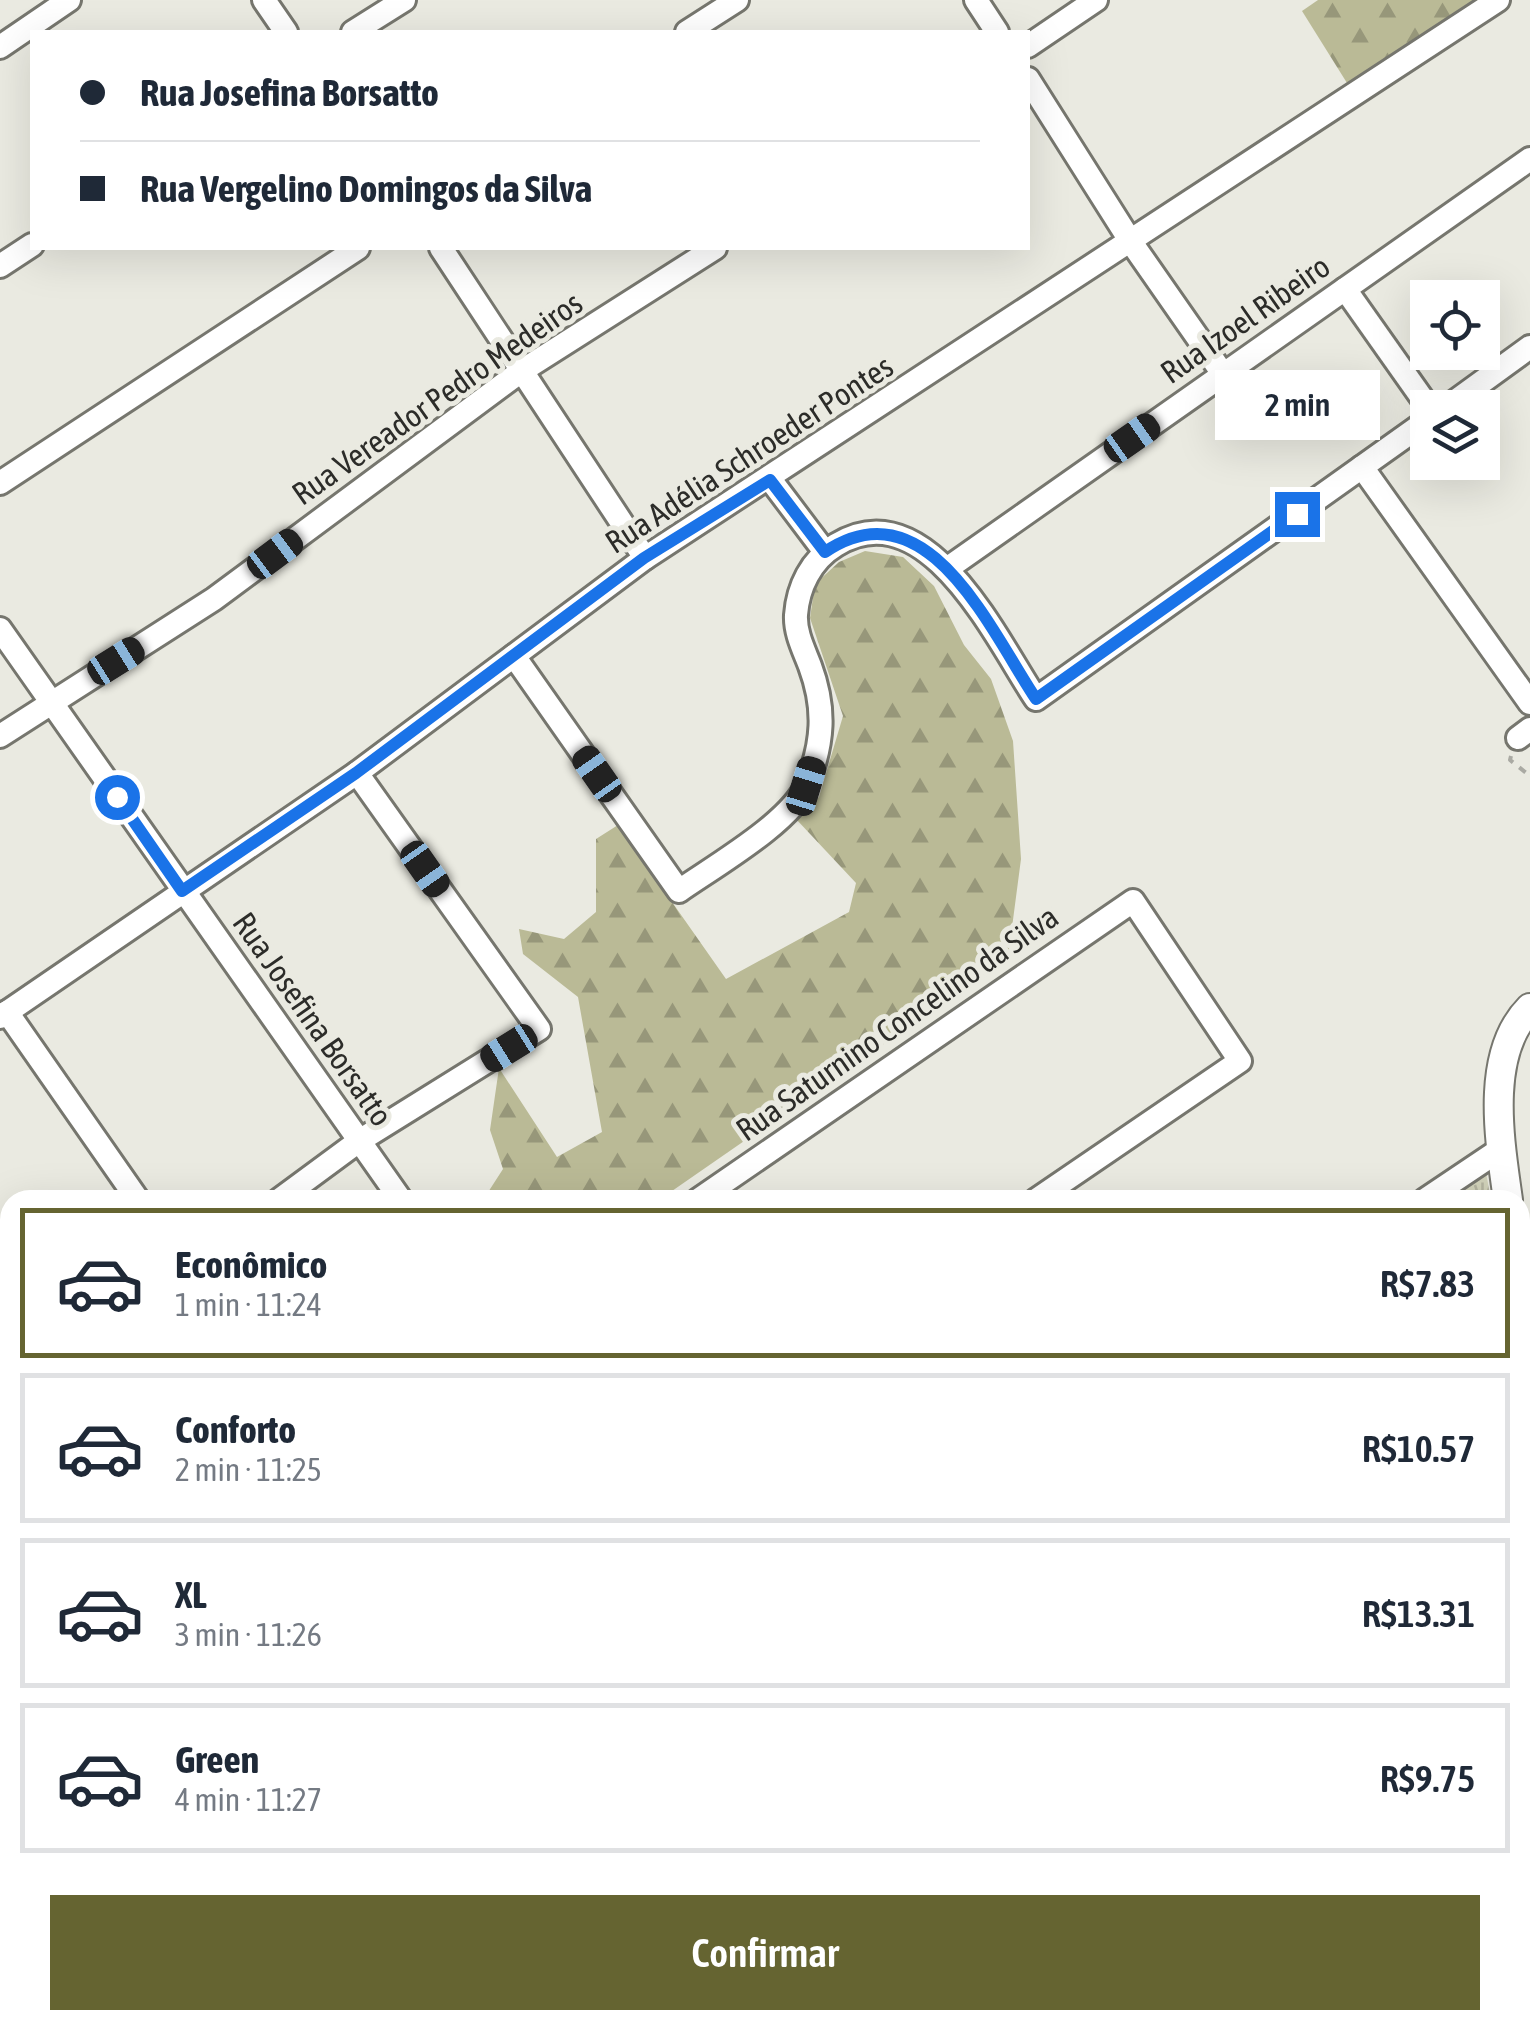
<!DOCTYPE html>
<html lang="pt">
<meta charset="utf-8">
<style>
body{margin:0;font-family:"Asap Condensed",sans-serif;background:#f6f6f7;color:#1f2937;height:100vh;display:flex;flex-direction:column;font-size:38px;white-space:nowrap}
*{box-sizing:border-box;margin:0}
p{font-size:32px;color:#747a83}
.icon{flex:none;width:55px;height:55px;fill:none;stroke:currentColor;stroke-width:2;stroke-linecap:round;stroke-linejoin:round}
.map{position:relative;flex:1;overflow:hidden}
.drawer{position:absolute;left:0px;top:1190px;width:1530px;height:840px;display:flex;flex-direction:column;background:#fff;border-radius:30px 30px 0 0;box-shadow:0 10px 40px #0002}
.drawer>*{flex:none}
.hud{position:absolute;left:30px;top:30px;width:1000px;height:220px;border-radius:0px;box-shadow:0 10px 40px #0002;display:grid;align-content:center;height:220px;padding:0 50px;background:#fff}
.tools{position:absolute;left:1410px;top:280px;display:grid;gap:20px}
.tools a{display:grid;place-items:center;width:90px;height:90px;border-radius:0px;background:#fff;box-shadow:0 10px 40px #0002;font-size:50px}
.end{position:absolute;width:45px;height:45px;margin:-22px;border:12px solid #1a73e8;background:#fff;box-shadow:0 0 0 5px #fff}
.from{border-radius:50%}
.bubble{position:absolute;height:70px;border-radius:0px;background:#fff;box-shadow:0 10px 40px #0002;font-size:32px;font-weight:600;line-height:70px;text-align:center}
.car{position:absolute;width:30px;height:60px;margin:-30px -15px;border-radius:12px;box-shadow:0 0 8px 2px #0007;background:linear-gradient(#222 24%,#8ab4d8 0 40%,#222 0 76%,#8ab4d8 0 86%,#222 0)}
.hud b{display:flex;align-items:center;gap:35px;height:95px;font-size:38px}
.hud b+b{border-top:2px solid #e0e1e3}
.hud i{width:25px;height:25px;background:#1f2937}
ul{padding:18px 0 0;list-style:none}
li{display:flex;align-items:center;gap:30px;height:150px;margin:0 20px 15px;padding:0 30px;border:5px solid #e0e1e3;border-radius:0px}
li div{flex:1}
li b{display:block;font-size:38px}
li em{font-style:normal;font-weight:600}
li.on{border-color:#656431}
li>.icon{width:90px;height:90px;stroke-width:1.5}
.action{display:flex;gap:20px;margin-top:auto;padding:20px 50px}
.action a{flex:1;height:115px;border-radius:0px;background:#656431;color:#fff;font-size:40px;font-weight:600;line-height:115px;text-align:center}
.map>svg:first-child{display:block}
.grass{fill:url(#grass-tufts)}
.forest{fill:url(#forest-firs)}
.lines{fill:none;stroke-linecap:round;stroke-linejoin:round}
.minor-casing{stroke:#76766e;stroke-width:28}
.tertiary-casing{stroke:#76766e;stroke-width:32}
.path{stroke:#aaaaa3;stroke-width:4;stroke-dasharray:8 8;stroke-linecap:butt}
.minor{stroke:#fff;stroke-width:22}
.tertiary{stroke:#fff;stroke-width:28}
.route{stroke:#1a73e8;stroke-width:12}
.labels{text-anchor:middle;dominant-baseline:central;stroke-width:10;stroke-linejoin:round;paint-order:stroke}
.street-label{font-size:32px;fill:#2c2c29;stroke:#eaeae1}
</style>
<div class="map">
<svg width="1530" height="2030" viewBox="0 0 1530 2030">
<defs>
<pattern id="grass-tufts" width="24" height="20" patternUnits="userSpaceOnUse" patternTransform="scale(2.5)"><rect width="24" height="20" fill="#d1d2ba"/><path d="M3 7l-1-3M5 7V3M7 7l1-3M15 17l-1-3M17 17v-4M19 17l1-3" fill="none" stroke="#b4b4a0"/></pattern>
<pattern id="forest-firs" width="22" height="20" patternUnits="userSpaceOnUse" patternTransform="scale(2.5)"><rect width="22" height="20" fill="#baba96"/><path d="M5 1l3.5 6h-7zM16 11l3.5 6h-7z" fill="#97977a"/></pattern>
</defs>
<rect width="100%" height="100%" fill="#eaeae1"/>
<!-- grass -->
<polygon class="grass" points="1485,1167 1491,1200 1436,1200"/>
<!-- forest -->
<g class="forest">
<polygon points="1318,0 1476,0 1347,83 1302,11"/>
<polygon points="865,551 903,557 934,586 964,645 991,679 1013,741 1021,859 1008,958 659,1200 483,1200 503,1169 490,1130 499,1068 557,1157 602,1132 578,997 523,954 519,929 564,939 596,912 596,839 618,825 726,979 849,912 856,883 796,819 819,797 843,716 810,618 815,584 839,562"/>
<polygon points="0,1267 10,1283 10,1536 0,1523"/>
</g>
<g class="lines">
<!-- minor casing -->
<g class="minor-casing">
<g id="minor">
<polyline points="264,0 286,32"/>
<polyline points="976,0 997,32"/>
<polyline points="353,32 404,0"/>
<polyline points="687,32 737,0"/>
<polyline points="1028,46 1096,0"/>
<polyline points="0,47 69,0"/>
<polyline points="1028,79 1131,242 1223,374"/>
<polyline points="441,248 645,558"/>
<polyline points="0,266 32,245"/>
<polyline points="1345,289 1429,408"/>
<polyline points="1446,408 1530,347"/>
<polyline points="1362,467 1530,703"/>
<polyline points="770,479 825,552"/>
<polyline points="0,483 358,248"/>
<polyline points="948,568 1530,159"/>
<polyline points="0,629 401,1200"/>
<path d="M514 656 679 891C713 867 792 822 807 784 823 743 826 709 810 666 804 650 795 633 796 615 798 587 811 560 836 545 927 489 996 639 1036 699L1428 420"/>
<polyline points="0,736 214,599 520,372 715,248"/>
<polyline points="1518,738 1530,729"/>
<polyline points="7,1012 138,1200"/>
<polyline points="0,1017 357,773 645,558 1498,0"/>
<polyline points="279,1200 359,1141 539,1029 357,773"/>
<polyline points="698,1200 1133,901 1240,1061 1036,1200"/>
<polyline points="1425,1200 1501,1149"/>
<polyline points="0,1681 10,1674"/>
<polyline points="0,1995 10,2008"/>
<polyline points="19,2020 24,2030"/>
<polyline points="1242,2030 1252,2020"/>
</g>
</g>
<!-- tertiary casing -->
<g class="tertiary-casing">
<g id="tertiary">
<path d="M1508 1200C1500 1142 1484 1054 1530 1008"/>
<polyline points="1520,1279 1530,1332"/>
<polyline points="1520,1466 1530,1481"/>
<polyline points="1520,1611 1530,1605"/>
<polyline points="1061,2020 1124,2030"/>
<polyline points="899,2030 913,2020"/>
</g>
</g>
<!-- path -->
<polyline class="path" points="1511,756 1510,760 1530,776"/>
<!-- minor -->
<use href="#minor" class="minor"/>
<!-- tertiary -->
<use href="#tertiary" class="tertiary"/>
</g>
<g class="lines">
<!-- route -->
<path class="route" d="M117 797 182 891 356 773 644 558 770 480 825 552C927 483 990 630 1036 699L1297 514"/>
</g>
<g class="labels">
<!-- street labels -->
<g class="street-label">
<text transform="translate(1245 319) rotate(-35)">Rua Izoel Ribeiro</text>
<text transform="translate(437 398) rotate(-35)">Rua Vereador Pedro Medeiros</text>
<text transform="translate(749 454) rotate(-33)">Rua Adélia Schroeder Pontes</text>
<text transform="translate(313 1019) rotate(55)">Rua Josefina Borsatto</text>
<text transform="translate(897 1023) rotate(-35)">Rua Saturnino Concelino da Silva</text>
</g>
</g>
</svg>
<div class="tools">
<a><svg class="icon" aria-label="locate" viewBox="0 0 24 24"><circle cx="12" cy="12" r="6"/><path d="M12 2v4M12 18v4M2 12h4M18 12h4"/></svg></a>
<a><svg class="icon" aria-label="layers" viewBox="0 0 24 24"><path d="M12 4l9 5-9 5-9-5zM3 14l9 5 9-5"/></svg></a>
</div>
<i class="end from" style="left:117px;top:797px"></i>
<i class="end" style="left:1297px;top:514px"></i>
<div class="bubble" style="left:1215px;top:370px;width:165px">2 min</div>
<i class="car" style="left:1132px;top:438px;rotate:55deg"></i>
<i class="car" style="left:275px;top:554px;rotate:53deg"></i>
<i class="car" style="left:116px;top:661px;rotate:58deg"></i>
<i class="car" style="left:597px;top:774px;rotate:325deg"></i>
<i class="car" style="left:806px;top:786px;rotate:17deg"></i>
<i class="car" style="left:425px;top:869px;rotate:145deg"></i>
<i class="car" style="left:509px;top:1048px;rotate:238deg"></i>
<div class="hud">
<b><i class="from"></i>Rua Josefina Borsatto</b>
<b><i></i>Rua Vergelino Domingos da Silva</b>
</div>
<section class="drawer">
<ul>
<li class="on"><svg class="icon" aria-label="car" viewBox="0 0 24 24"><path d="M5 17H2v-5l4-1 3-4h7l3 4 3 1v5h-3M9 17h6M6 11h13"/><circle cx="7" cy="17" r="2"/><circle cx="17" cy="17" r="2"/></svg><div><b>Econômico</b><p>1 min · 11:24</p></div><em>R$7.83</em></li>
<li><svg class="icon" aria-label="car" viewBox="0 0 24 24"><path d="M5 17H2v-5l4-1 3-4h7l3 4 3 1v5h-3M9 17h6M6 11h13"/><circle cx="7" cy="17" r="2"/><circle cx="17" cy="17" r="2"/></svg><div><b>Conforto</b><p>2 min · 11:25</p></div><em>R$10.57</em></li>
<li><svg class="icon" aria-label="car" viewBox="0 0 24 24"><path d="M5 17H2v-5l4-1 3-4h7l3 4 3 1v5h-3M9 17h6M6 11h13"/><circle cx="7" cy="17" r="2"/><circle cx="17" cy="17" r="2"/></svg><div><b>XL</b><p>3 min · 11:26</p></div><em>R$13.31</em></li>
<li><svg class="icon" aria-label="car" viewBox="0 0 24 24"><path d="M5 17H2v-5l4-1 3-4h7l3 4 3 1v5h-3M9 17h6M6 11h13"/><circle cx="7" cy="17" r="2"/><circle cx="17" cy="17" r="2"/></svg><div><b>Green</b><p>4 min · 11:27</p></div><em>R$9.75</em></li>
</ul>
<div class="action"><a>Confirmar</a></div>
</section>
</div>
